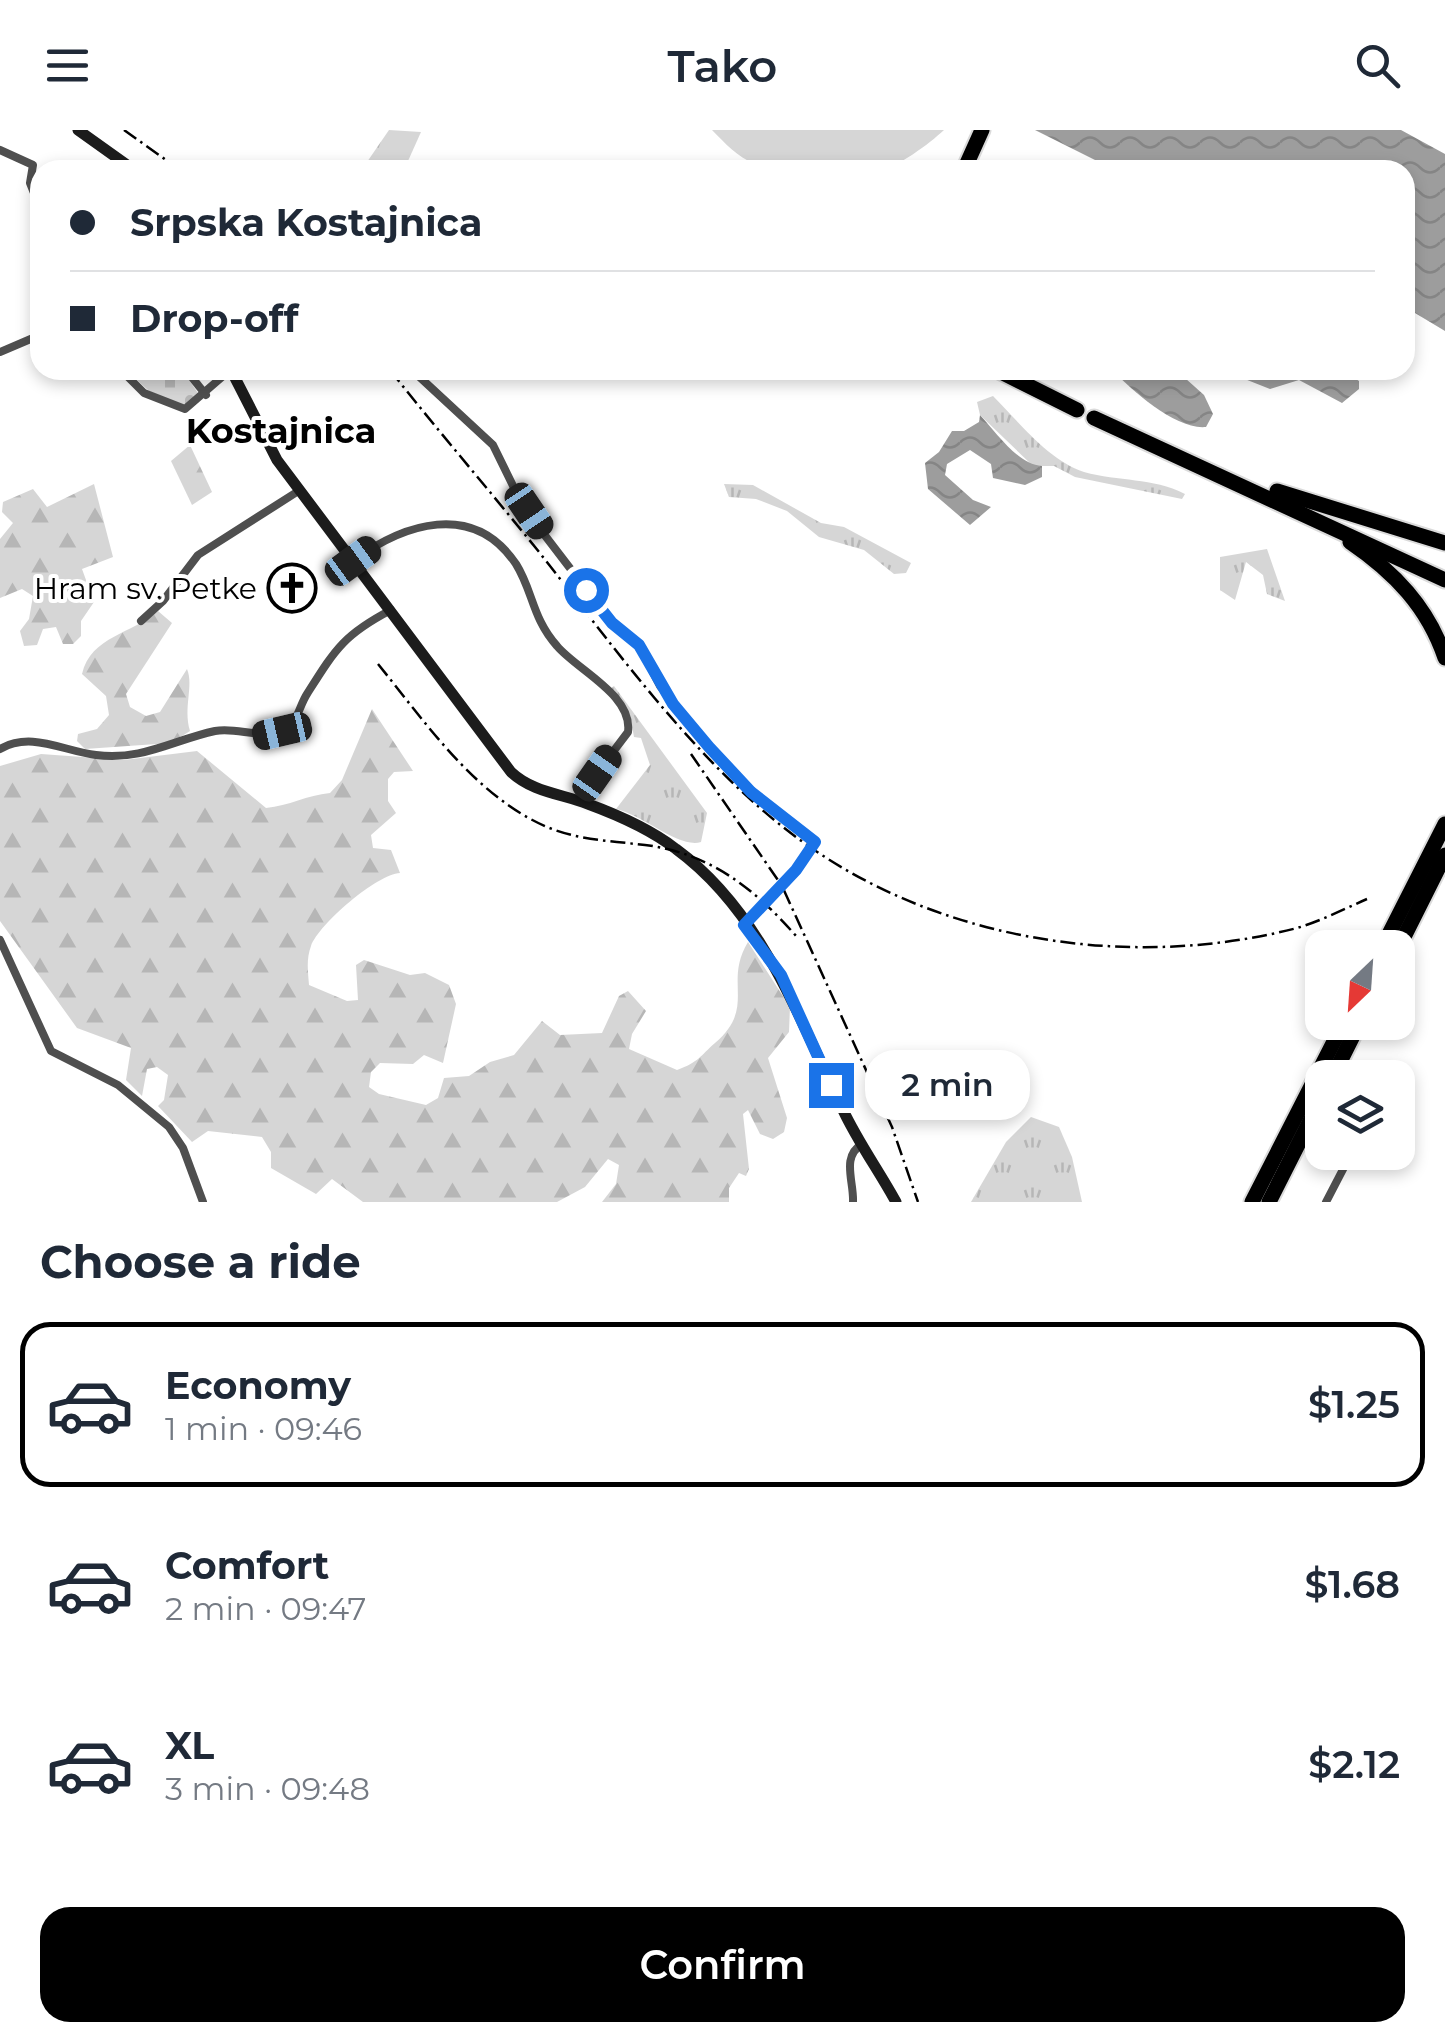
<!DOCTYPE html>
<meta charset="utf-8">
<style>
body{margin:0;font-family:Montserrat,sans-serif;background:#f6f6f7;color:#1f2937;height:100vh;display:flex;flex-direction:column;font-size:38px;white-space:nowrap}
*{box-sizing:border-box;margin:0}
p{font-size:32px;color:#747a83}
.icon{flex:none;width:55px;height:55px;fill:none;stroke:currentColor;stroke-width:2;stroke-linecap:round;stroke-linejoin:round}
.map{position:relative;height:1072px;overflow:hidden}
.drawer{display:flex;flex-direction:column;background:#fff;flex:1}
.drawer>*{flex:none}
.banner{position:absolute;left:30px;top:30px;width:1385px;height:220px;border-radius:30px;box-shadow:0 5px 15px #0003;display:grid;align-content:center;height:220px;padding:0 40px;background:#fff}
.needle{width:65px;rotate:205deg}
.tools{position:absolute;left:1305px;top:800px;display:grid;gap:20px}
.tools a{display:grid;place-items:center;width:110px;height:110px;border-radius:20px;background:#fff;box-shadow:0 5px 15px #0003;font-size:50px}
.end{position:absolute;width:45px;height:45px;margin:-22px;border:12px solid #1a73e8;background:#fff;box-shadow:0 0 0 5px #fff}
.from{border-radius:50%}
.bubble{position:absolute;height:70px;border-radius:30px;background:#fff;box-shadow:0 5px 15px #0003;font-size:32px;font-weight:600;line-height:70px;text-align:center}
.car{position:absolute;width:30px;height:60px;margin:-30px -15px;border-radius:12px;box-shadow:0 0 8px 2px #0007;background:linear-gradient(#222 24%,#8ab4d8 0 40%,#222 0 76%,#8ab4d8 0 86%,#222 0)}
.banner b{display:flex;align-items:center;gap:35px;height:95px;font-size:38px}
.banner b+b{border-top:2px solid #e0e1e3}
.banner i{width:25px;height:25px;background:#1f2937}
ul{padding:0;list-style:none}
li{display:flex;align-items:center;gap:30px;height:165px;margin:0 20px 15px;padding:0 20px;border:5px solid transparent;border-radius:30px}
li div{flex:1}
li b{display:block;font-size:38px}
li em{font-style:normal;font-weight:600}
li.selected{border-color:#000}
li>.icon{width:90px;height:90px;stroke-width:1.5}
h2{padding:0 40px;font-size:45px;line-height:120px}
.button{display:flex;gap:20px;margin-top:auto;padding:20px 40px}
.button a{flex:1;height:115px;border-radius:30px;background:#000;color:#fff;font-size:40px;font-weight:600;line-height:115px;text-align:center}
header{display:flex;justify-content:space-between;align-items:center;height:130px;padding:0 40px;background:#fff;font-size:45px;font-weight:600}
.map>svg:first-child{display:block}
.grass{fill:url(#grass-tufts)}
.forest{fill:url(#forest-firs)}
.cemetery{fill:url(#cemetery-stones)}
.green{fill:#d6d6d6}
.water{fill:url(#water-waves)}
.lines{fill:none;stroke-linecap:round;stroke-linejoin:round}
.motorway-casing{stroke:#dbdbdb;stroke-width:19}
.minor{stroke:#4f4f4f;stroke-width:8}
.secondary{stroke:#1c1c1c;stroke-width:11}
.motorway{stroke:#000;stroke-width:15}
.rail{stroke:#000;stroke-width:2.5;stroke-dasharray:15 5 2.5 5;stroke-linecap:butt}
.route{stroke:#1a73e8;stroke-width:12}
.labels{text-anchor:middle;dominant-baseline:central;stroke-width:8;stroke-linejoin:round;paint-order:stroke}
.poi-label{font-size:30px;fill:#000;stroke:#fff;text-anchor:end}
.quarter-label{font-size:35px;font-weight:bold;fill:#000;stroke:#fff}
</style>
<header><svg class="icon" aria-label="menu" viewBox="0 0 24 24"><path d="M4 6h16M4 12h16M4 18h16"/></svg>Tako<svg class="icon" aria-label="search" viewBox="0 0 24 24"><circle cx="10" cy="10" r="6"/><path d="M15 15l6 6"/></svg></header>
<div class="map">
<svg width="1445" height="1072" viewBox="0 0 1445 1072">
<defs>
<pattern id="grass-tufts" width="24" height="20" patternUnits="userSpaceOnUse" patternTransform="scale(2.5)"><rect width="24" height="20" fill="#d6d6d6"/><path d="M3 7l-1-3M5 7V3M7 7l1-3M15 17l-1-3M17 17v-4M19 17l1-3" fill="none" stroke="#b6b6b6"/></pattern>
<pattern id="forest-firs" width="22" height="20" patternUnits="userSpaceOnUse" patternTransform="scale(2.5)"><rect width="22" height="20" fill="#d6d6d6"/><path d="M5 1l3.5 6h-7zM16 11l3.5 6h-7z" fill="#b6b6b6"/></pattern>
<pattern id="cemetery-stones" width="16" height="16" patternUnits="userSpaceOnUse" patternTransform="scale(2.5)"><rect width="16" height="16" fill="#d6d6d6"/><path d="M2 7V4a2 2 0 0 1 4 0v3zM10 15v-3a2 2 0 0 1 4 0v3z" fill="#b6b6b6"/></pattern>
<pattern id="water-waves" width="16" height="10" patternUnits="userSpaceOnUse" patternTransform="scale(2.5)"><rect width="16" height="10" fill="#9d9d9d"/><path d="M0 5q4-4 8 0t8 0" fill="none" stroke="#858585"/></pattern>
</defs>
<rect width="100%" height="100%" fill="#fff"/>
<!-- grass -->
<g class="grass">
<polygon points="389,0 421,2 408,31 378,40 367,32"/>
<path d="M993 266C1019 292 1048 330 1084 342 1119 352 1152 347 1185 364L1182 369 1075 347 1054 336H1033L980 285 977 272Z"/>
<polygon points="724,354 753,355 821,393 844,397 911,433 906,443 894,444 864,420 819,407 787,381 756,369 729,367"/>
<polygon points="1267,419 1285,471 1267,464 1263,445 1246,432 1235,470 1220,460 1220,427"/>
<path d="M614 556 707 683 701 712C680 719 643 685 616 679L650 635 641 608 634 607 630 585 611 558Z"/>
<polygon points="1031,987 1059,997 1072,1027 1082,1072 971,1072 1006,1012"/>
</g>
<!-- forest -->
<g class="forest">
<polygon points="190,315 212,362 192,375 171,331"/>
<polygon points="94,354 113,427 82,439 94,472 81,491 81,506 73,514 63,514 56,497 43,499 37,515 24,516 20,501 29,489 33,466 22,459 0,468 0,409 13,393 2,382 3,372 33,359 47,377"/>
<path d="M158 481 172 493 126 564 130 577 146 586 160 582 187 539C194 556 183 577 190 601L171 613 85 619 77 611 78 604 97 599 109 585 106 566 82 544C91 506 132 504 158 481Z"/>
<path d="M372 579 413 641 394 642 388 649V671L396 683 371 705 373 718 391 720 400 743C377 744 319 794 311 816 306 829 308 842 309 855L347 871 358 870 356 835 364 830 410 845 425 843 449 855 456 874 443 933 424 925 413 934 380 933 371 942 369 957 379 964 426 975 438 968 444 948 469 946 490 932 514 925 542 891 560 905 602 903 619 866 628 861 646 881 632 904 629 919 677 940C699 932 700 926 715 913 757 877 723 853 748 812L790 877 789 902 768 928 787 988 784 1002 773 1009 760 1004 748 980 743 984 749 1039 746 1046 739 1043 729 1058V1072H602L616 1054 619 1035 608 1029 585 1057 557 1072H363L332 1049 316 1064 271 1038V1022L262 1007 208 1001 192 1012 158 976 164 970 168 945 157 937 147 939 142 966 126 950 131 918 77 898 0 791V636L41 624 124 630 197 621 266 678C289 676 307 665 330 663L342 650Z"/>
</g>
<!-- cemetery -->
<polygon class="cemetery" points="126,240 182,240 200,266 185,276 149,261"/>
<!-- green -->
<path class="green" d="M712 0H944C929 14 898 37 880 40 852 45 780 45 755 34 737 27 725 13 712 0Z"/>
<!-- water -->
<g class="water">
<polygon points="1035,0 1401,0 1445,24 1445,201 1405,177 1405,40 1115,40"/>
<path d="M1112 240H1176L1204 265 1213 284 1206 297C1176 300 1133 261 1112 240Z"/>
<polygon points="1222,240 1342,240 1359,251 1359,259 1342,273 1299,250 1270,259"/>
<path d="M980 285C996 302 1018 335 1042 336V347L1025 355 993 348 991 334 970 320 947 334 945 345 973 370 991 377 970 395 928 359 925 333 939 322 952 301H964L979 292Z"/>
</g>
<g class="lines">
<!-- motorway casing -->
<g class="motorway-casing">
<g id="motorway">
<polyline points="964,40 982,0"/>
<polyline points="997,240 1077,280"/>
<polyline points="1094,288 1445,450"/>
<polyline points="1277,361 1445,413"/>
<path d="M1350 412C1394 442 1428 477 1445 528"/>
<polyline points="1382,818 1445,694"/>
<polyline points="1398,819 1445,725"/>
<polyline points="1332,948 1360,892"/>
<polyline points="1252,1072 1344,892"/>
<polyline points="1269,1072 1322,967"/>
</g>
</g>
<!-- minor -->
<g class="minor">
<polyline points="0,20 33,35 30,53 40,78"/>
<polyline points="0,222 40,205"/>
<polyline points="121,240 144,263 185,279 230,240"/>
<polyline points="186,240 206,265"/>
<polyline points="412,240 493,315 517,364 540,399 612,493 639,515 660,556 709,617 751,663 815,712 797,740 744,795"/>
<path d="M353 431C403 394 473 370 516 434 533 461 532 488 557 516 577 540 633 565 628 602L597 643 584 672"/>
<polyline points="141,491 163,471 198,425 300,360"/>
<path d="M0 619C31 601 63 621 96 625 142 631 173 610 215 601 238 597 258 609 282 601 297 596 299 576 307 564 335 520 343 505 391 480"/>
<polyline points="0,810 51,921 118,955 169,997 183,1018 203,1072"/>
<path d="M853 1072C854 1051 841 1027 862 1014"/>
<polyline points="1326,1072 1352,1022"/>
</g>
<!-- secondary -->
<g class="secondary">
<polyline points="78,0 134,40"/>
<path d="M231 240 277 330 511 642C532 662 562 664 588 674 618 685 650 699 676 719 762 782 798 887 843 980 858 1012 879 1041 896 1072"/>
</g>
<!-- motorway -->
<use href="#motorway" class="motorway"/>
<!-- rail -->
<g class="rail">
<polyline points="124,0 180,40"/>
<path d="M390 240C439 302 490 361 539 422 618 522 704 644 810 717 948 813 1135 840 1297 798 1321 791 1344 779 1367 769"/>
<path d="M378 534C426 593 475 666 547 697 578 710 612 711 645 715 710 723 755 759 797 807"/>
<polyline points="691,624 782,756 892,997 918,1072"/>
</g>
</g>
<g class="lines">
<!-- route -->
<polyline class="route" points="586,460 612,493 639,515 673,574 709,617 751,662 815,712 796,740 744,795 781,845 831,955"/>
</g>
<!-- icons -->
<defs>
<g id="church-ring" transform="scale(2.5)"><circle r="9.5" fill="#fff" stroke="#000" stroke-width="1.5"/><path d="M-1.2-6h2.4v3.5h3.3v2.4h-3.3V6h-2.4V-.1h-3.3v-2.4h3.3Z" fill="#000"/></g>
</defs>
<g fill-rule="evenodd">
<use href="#church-ring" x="292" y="458"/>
</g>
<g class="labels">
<!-- poi labels -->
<g class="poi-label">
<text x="257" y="458">Hram sv. Petke</text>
</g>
<!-- quarter labels -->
<g class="quarter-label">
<text x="281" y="300">Kostajnica</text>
</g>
</g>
</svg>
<div class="tools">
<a><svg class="needle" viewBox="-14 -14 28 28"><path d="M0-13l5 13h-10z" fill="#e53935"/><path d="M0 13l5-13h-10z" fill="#747a83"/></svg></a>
<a><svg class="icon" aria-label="layers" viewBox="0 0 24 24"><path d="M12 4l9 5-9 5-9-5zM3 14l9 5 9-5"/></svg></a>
</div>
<i class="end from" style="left:586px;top:460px"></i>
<i class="end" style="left:831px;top:955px"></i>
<div class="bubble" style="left:865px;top:920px;width:165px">2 min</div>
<i class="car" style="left:529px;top:381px;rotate:146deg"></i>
<i class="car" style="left:353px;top:431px;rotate:54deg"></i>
<i class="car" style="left:282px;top:601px;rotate:257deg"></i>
<i class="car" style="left:597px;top:643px;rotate:35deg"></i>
<div class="banner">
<b><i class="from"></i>Srpska Kostajnica</b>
<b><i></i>Drop-off</b>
</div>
</div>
<section class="drawer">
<h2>Choose a ride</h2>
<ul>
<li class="selected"><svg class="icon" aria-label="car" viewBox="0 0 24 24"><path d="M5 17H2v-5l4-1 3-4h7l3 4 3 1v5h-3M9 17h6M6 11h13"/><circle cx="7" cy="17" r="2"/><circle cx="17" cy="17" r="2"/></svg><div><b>Economy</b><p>1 min · 09:46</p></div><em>$1.25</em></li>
<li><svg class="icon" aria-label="car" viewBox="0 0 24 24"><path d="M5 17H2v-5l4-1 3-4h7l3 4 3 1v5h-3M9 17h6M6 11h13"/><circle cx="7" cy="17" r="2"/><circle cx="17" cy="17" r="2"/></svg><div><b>Comfort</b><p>2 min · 09:47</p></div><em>$1.68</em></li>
<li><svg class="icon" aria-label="car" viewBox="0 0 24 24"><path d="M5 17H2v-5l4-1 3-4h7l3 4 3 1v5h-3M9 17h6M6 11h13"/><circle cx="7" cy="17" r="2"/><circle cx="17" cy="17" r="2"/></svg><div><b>XL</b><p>3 min · 09:48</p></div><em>$2.12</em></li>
</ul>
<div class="button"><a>Confirm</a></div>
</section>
